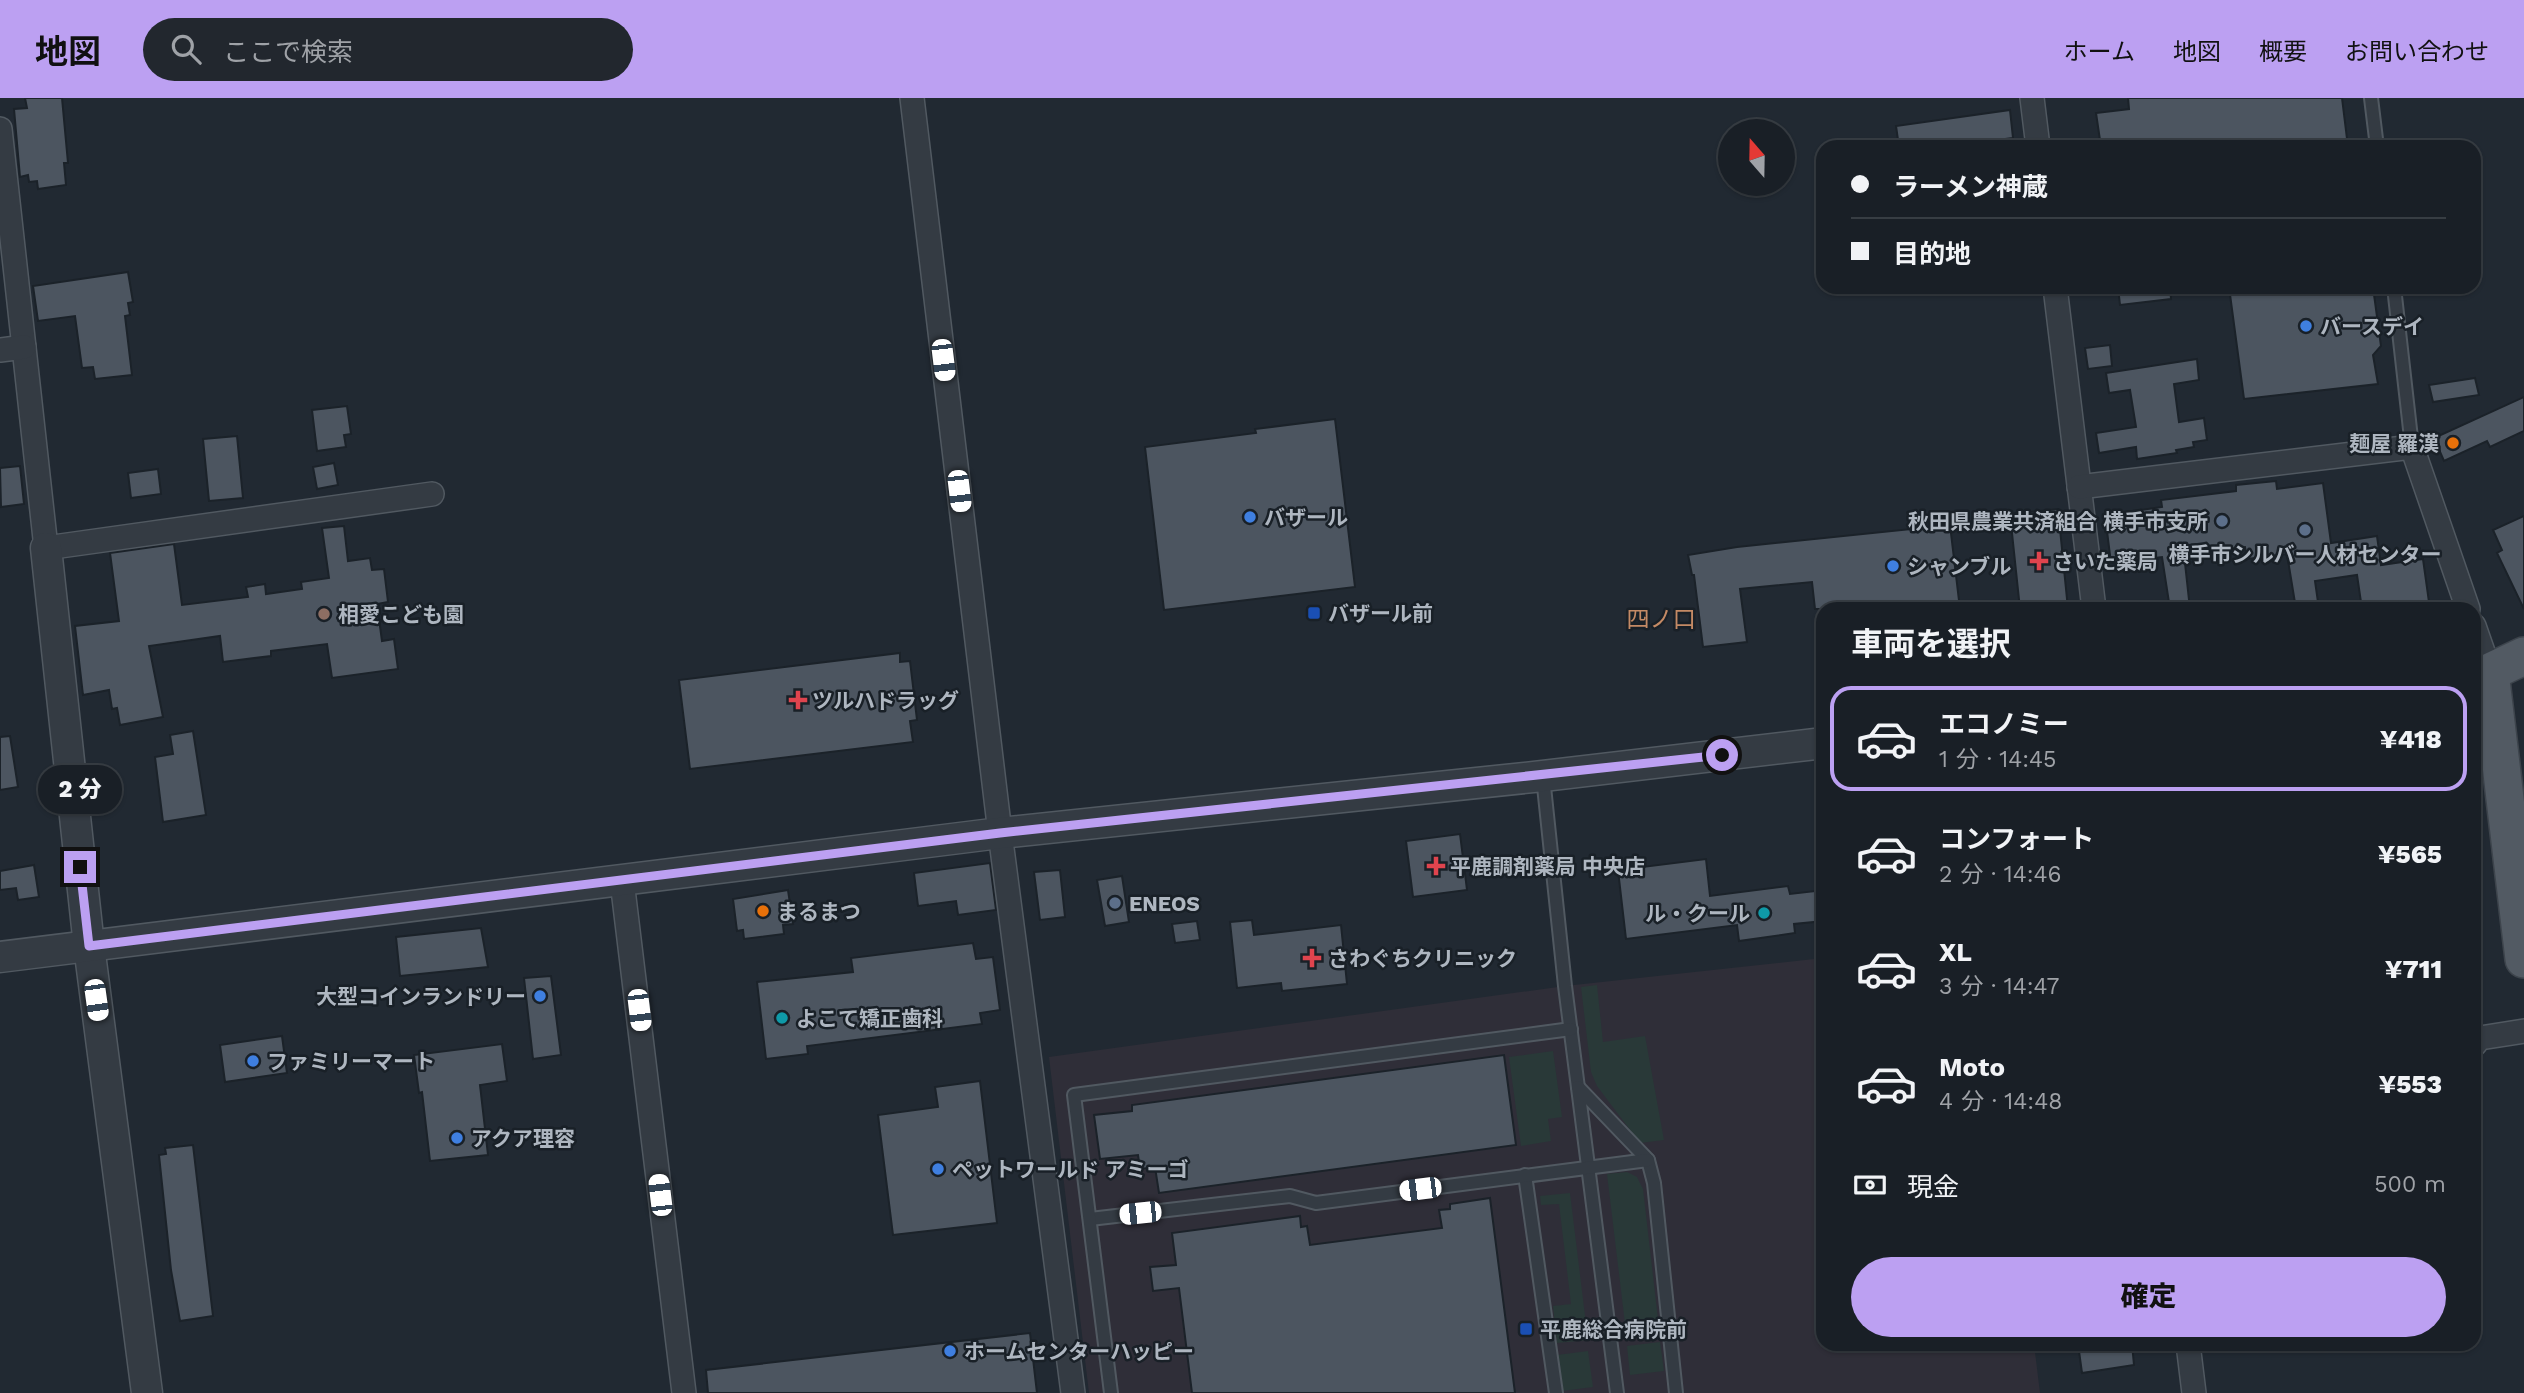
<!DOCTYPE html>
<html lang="ja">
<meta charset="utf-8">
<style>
body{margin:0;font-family:"Work Sans","Noto Sans JP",sans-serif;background:#22272e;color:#f1f3f6;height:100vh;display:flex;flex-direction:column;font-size:26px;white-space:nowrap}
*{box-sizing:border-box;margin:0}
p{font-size:23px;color:#9fa2a7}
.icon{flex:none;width:38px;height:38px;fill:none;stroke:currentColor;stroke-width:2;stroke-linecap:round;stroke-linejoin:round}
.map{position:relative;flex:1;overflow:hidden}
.panel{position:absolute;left:1816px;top:504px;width:665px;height:749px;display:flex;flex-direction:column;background:#191f26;border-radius:21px;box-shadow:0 2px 5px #0004,0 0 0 2px #373d43}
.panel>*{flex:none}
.top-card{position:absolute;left:1816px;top:42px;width:665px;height:154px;border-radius:21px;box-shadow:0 2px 5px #0004,0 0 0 2px #373d43;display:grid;align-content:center;height:154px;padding:0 35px;background:#191f26}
.needle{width:46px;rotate:340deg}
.tools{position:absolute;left:1718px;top:21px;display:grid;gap:14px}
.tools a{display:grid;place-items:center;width:77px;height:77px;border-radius:50%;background:#191f26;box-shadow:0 2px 5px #0004,0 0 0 2px #373d43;font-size:35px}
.end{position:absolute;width:32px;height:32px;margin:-16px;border:9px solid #bca0f2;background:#111;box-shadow:0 0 0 4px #111}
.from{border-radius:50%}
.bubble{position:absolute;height:49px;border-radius:24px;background:#191f26;box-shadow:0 2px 5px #0004,0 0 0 2px #373d43;font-size:23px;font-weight:800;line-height:49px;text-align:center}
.car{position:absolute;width:21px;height:42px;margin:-21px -10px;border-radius:9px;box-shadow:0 0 5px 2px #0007;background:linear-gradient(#fff 24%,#345 0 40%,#fff 0 76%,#345 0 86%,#fff 0)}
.top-card b{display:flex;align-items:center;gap:24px;height:66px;font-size:26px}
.top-card b+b{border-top:2px solid #373d43}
.top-card i{width:18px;height:18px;background:#f1f3f6}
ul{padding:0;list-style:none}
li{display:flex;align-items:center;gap:21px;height:105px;margin:0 14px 10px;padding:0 21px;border:4px solid transparent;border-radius:21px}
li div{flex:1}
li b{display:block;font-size:26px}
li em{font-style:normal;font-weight:800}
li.active{border-color:#bca0f2}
li>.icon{width:63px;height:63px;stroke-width:1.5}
h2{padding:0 35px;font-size:32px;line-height:84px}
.pay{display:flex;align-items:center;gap:18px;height:77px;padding:0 35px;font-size:26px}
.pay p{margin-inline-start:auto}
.primary-button{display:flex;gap:14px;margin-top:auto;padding:14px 35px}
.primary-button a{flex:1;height:80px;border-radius:42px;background:#bca0f2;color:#111;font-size:28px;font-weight:800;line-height:80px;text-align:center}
header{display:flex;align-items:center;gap:42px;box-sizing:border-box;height:98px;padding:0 35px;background:#bca0f2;color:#111}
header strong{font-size:33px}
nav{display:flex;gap:38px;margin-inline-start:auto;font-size:24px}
.search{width:490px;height:63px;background:#22272e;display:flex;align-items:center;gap:18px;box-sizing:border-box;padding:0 24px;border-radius:38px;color:#9fa2a7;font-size:26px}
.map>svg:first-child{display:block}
.medical{fill:#2f2e38}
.green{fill:#293938}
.building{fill:#4c5560;stroke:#1b2229;stroke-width:2}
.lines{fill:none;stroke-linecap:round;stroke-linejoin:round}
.service-casing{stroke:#515961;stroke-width:16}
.minor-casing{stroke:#515961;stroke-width:26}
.tertiary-casing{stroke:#515961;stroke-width:33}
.primary-casing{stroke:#3d444c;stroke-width:40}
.service{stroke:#343b43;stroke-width:12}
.minor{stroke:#343b43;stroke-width:23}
.tertiary{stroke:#343b43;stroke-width:30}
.primary{stroke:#525a63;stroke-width:37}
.route{stroke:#bca0f2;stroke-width:9}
.shop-dot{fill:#3f7fe0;stroke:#192027;stroke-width:2.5}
.food-dot{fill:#e8710a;stroke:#192027;stroke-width:2.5}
.service-dot{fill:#5c6f8a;stroke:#192027;stroke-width:2.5}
.health-dot{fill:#e0444e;stroke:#192027;stroke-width:2.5}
.transit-dot{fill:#1a4fb4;stroke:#192027;stroke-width:2.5}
.education-dot{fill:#8d6e63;stroke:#192027;stroke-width:2.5}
.culture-dot{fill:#0f9aa8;stroke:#192027;stroke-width:2.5}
.labels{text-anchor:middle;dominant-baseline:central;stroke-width:5;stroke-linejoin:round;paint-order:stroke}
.poi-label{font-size:21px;font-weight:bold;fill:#aeb6c0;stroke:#192027;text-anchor:start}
.neighbourhood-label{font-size:23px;fill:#c48a65;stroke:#192027}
</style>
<header>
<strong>地図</strong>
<div class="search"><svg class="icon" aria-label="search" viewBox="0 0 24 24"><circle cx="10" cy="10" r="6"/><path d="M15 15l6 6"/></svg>ここで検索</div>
<nav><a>ホーム</a><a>地図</a><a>概要</a><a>お問い合わせ</a></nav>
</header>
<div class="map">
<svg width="2524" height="1295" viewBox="0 0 2524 1295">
<rect width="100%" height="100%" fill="#212932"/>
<!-- medical -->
<polygon class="medical" points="1823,860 1824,1246 2034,1246 2040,1295 1089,1295 1049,959 1565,888"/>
<!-- green -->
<g class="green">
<polygon points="1597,887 1603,944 1645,938 1664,1042 1640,1045 1597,988 1591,974 1581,889"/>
<polygon points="1553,953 1562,1019 1548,1021 1551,1043 1521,1048 1509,959"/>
<polygon points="1627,1074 1637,1079 1643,1091 1659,1230 1626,1234 1607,1076"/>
<polygon points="1570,1095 1588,1242 1557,1245 1553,1208 1571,1206 1559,1106 1541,1107 1540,1098"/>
<polygon points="1660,1244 1664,1273 1630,1277 1627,1248"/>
<polygon points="1588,1253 1593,1289 1562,1293 1557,1257"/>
</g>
<!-- building -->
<g class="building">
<polygon points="25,0 62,0 68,65 64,65 66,87 38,91 37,83 29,84 28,77 20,79 14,11 27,10"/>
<polygon points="2128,0 2342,0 2348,49 2101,49 2096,15 2129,11"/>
<polygon points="2010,12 2013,40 1943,49 1899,49 1896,28"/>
<polygon points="128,174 133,204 128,205 130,217 125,218 132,277 95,281 93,269 82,270 75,218 38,223 33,188"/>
<polygon points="2118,189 2170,189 2171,201 2120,207"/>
<polygon points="2229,189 2373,189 2381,248 2373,257 2378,286 2244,301"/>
<polygon points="2110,247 2112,268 2088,271 2085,250"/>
<polygon points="2197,261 2199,282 2174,286 2179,324 2204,320 2207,342 2193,344 2194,349 2176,352 2177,355 2137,361 2136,349 2099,355 2096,335 2136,329 2130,292 2109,295 2106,275"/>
<polygon points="2475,280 2479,297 2433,304 2429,287"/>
<polygon points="2524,299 2524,333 2490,349 2487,343 2444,363 2434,340"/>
<polygon points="347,308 351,336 344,337 346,349 317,353 312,312"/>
<polygon points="1335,321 1355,489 1164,512 1145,349 1256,335 1255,331"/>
<polygon points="237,338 243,400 209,403 203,341"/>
<polygon points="334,365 338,387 317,391 313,369"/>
<polygon points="20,368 24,406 1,409 0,370"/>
<polygon points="158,371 161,396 131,400 128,375"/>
<polygon points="2276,383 2277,391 2323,385 2331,445 2377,438 2381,467 2423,461 2429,504 2403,511 2362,511 2357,477 2315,483 2319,511 2296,511 2287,456 2247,461 2245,449 2184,456 2190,511 2170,511 2162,459 2111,465 2105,417 2162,409 2161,402 2236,393 2236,387"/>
<polygon points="2058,411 2068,511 2020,511 2010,416"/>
<polygon points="2524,418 2524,511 2497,455 2502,452 2493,432"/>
<polygon points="1950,427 1960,511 1815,511 1812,484 1740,491 1747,544 1703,549 1694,477 1692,477 1688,457 1737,449"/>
<polygon points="344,428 348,463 370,460 372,472 384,471 388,504 377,506 382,543 394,541 398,571 332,580 327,546 271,553 271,558 223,564 220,538 149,548 163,619 120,627 117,610 112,611 109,592 83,597 75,528 119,523 110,455 174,446 182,507 248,499 246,489 265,486 266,496 302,491 301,484 329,480 322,430"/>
<polygon points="900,555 900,564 910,563 917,622 910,623 913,644 690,671 679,582"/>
<polygon points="193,633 206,717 163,724 155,659 173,656 170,637"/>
<polygon points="10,638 18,689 0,692 0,639"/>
<polygon points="1460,736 1467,792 1413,799 1406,743"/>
<polygon points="1706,761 1710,798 1788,788 1790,796 1824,792 1824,823 1794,826 1795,835 1739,843 1737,827 1626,841 1618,772"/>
<polygon points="990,765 996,812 958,817 956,803 918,808 914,775"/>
<polygon points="34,767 39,799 18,802 16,790 0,792 0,773"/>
<polygon points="1060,772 1065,819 1040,822 1034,774"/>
<polygon points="1122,778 1129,824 1105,828 1097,782"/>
<polygon points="788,792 793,826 783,827 784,836 744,841 743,832 737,833 733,801"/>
<polygon points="1252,822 1254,837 1341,827 1347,886 1282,893 1281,885 1237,890 1230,824"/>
<polygon points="1197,823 1200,842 1175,845 1172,826"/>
<polygon points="481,830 488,869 400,878 396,839"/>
<polygon points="973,845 976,861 993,859 1000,912 980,915 982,926 807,948 808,956 766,961 757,884 853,874 851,860"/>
<polygon points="551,878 561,957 533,961 524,880"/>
<polygon points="282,938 287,975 225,984 220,947"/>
<polygon points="502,946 507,983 480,987 488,1057 430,1063 422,994 419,995 414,957"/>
<polygon points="1504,957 1516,1047 1159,1095 1155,1069 1140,1071 1138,1057 1100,1061 1094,1017 1132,1013 1132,1007"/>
<polygon points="980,983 997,1125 893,1137 878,1017 938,1009 935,989"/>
<polygon points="193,1047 213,1218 180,1223 171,1172 159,1057 166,1056 165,1050"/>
<polygon points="1490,1100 1515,1295 1192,1295 1179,1190 1153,1193 1150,1169 1176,1167 1172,1135 1300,1118 1301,1129 1307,1128 1310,1147 1442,1130 1439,1112 1450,1111 1450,1106"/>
<polygon points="1030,1235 1037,1295 708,1295 706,1272"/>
<polygon points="2078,1246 2132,1246 2134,1267 2082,1275"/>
</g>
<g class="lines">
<!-- service casing -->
<g class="service-casing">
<g id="service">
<polyline points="2371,0 2377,49"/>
<polyline points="2394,189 2412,349"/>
<polyline points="1543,679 1565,888 1617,1295"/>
<polyline points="1578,989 1648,1062 1654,1085 1676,1295"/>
<polyline points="1525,1077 1556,1295"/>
<polyline points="1090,1121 1290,1098 1316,1105 1648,1062"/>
<polyline points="1111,1295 1074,997 1571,931"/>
</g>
</g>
<!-- minor casing -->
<g class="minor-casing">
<g id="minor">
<polyline points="912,0 1000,735 1073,1295"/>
<polyline points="2032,0 2038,49"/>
<polyline points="0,31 46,450 432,396"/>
<polyline points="2055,189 2094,511"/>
<polyline points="0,252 24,249"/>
<polyline points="2079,389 2412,349 2468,511"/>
<polyline points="2474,528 2490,574"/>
<polyline points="622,783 684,1295"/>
<polyline points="2474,947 2480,940 2524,933"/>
<polyline points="2188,1246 2194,1295"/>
</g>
</g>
<!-- tertiary casing -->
<g class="tertiary-casing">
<g id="tertiary">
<polyline points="46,450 89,848 147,1295"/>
<polyline points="0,859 1000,735 1543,678 1824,645"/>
</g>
</g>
<!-- primary casing -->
<g class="primary-casing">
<polyline id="primary" points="2524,558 2490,574 2524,861"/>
</g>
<!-- service -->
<use href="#service" class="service"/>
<!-- minor -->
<use href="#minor" class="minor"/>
<!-- tertiary -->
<use href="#tertiary" class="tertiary"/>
<!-- primary -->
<use href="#primary" class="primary"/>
</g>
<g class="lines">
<!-- route -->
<polyline class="route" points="80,769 89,848 1000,735 1722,657"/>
</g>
<!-- markers -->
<g class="shop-dot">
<circle cx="2306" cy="228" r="7"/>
<circle cx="1250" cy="419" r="7"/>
<circle cx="1893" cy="468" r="7"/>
<circle cx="540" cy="898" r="7"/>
<circle cx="253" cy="963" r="7"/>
<circle cx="457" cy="1040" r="7"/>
<circle cx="938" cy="1071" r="7"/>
<circle cx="950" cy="1253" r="7"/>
</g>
<g class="food-dot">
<circle cx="2453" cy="345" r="7"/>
<circle cx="763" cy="813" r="7"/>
</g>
<g class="service-dot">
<circle cx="2222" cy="423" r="7"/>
<circle cx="2305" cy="432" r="7"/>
<circle cx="1115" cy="805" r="7"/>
</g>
<g class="health-dot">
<path d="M2035.5 452.5h7v7h7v7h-7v7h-7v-7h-7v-7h7z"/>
<path d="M794.5 591.5h7v7h7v7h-7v7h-7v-7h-7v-7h7z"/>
<path d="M1432.5 757.5h7v7h7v7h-7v7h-7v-7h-7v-7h7z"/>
<path d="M1308.5 849.5h7v7h7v7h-7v7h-7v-7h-7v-7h7z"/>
</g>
<g class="transit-dot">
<rect x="1307" y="508" width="14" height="14" rx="3.5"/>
<rect x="1519" y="1224" width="14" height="14" rx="3.5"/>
</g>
<circle class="education-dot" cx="324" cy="516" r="7"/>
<g class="culture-dot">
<circle cx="1764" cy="815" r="7"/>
<circle cx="782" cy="920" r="7"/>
</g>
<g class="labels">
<!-- poi labels -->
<g class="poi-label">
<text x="2320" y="228">バースデイ</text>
<text x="2439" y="345" text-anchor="end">麺屋 羅漢</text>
<text x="1264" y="419">バザール</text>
<text x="2208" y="423" text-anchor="end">秋田県農業共済組合 横手市支所</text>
<text x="2305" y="456" text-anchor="middle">横手市シルバー人材センター</text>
<text x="2053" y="463">さいた薬局</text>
<text x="1907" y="468">シャンブル</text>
<text x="1328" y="515">バザール前</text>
<text x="338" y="516">相愛こども園</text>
<text x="812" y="602">ツルハドラッグ</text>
<text x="1450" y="768">平鹿調剤薬局 中央店</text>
<text x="1129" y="805">ENEOS</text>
<text x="777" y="813">まるまつ</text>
<text x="1750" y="815" text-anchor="end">ル・クール</text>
<text x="1328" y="860">さわぐちクリニック</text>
<text x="526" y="898" text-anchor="end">大型コインランドリー</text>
<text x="796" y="920">よこて矯正歯科</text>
<text x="267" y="963">ファミリーマート</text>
<text x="471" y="1040">アクア理容</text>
<text x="952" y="1071">ペットワールド アミーゴ</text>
<text x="1540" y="1231">平鹿総合病院前</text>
<text x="964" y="1253">ホームセンターハッピー</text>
</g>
<!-- neighbourhood labels -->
<g class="neighbourhood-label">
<text x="1661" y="521">四ノ口</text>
</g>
</g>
</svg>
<div class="tools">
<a><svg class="needle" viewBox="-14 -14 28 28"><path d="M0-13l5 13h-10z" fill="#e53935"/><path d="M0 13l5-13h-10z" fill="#9fa2a7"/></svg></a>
</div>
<i class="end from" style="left:1722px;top:657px"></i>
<i class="end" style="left:80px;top:769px"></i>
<div class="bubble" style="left:38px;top:667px;width:84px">2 分</div>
<i class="car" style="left:943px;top:262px;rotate:173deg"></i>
<i class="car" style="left:959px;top:393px;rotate:173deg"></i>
<i class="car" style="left:96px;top:902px;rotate:172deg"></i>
<i class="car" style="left:639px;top:912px;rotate:173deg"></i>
<i class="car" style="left:1420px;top:1091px;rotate:263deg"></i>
<i class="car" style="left:660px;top:1097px;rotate:353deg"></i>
<i class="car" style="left:1140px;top:1115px;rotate:264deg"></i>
<div class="top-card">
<b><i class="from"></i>ラーメン神蔵</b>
<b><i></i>目的地</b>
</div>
<section class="panel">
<h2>車両を選択</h2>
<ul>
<li class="active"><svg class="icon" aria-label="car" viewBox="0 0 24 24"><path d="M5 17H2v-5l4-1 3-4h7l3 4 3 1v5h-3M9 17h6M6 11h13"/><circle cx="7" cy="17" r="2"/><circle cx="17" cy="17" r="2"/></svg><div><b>エコノミー</b><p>1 分 · 14:45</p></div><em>¥418</em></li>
<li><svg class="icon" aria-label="car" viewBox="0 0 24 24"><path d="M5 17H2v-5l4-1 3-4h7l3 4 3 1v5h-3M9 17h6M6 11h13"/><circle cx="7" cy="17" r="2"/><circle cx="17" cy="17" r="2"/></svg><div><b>コンフォート</b><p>2 分 · 14:46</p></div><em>¥565</em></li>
<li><svg class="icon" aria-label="car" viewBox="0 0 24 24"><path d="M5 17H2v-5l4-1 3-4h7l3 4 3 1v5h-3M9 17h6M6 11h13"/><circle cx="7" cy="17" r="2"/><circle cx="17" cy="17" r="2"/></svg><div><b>XL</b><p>3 分 · 14:47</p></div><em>¥711</em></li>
<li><svg class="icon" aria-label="car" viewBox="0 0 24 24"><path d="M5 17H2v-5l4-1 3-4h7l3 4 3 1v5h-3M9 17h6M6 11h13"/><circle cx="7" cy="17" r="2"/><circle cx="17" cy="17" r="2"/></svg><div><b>Moto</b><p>4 分 · 14:48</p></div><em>¥553</em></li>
</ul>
<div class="pay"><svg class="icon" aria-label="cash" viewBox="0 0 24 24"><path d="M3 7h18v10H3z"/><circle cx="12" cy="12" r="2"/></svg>現金<p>500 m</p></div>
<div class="primary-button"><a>確定</a></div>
</section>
</div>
